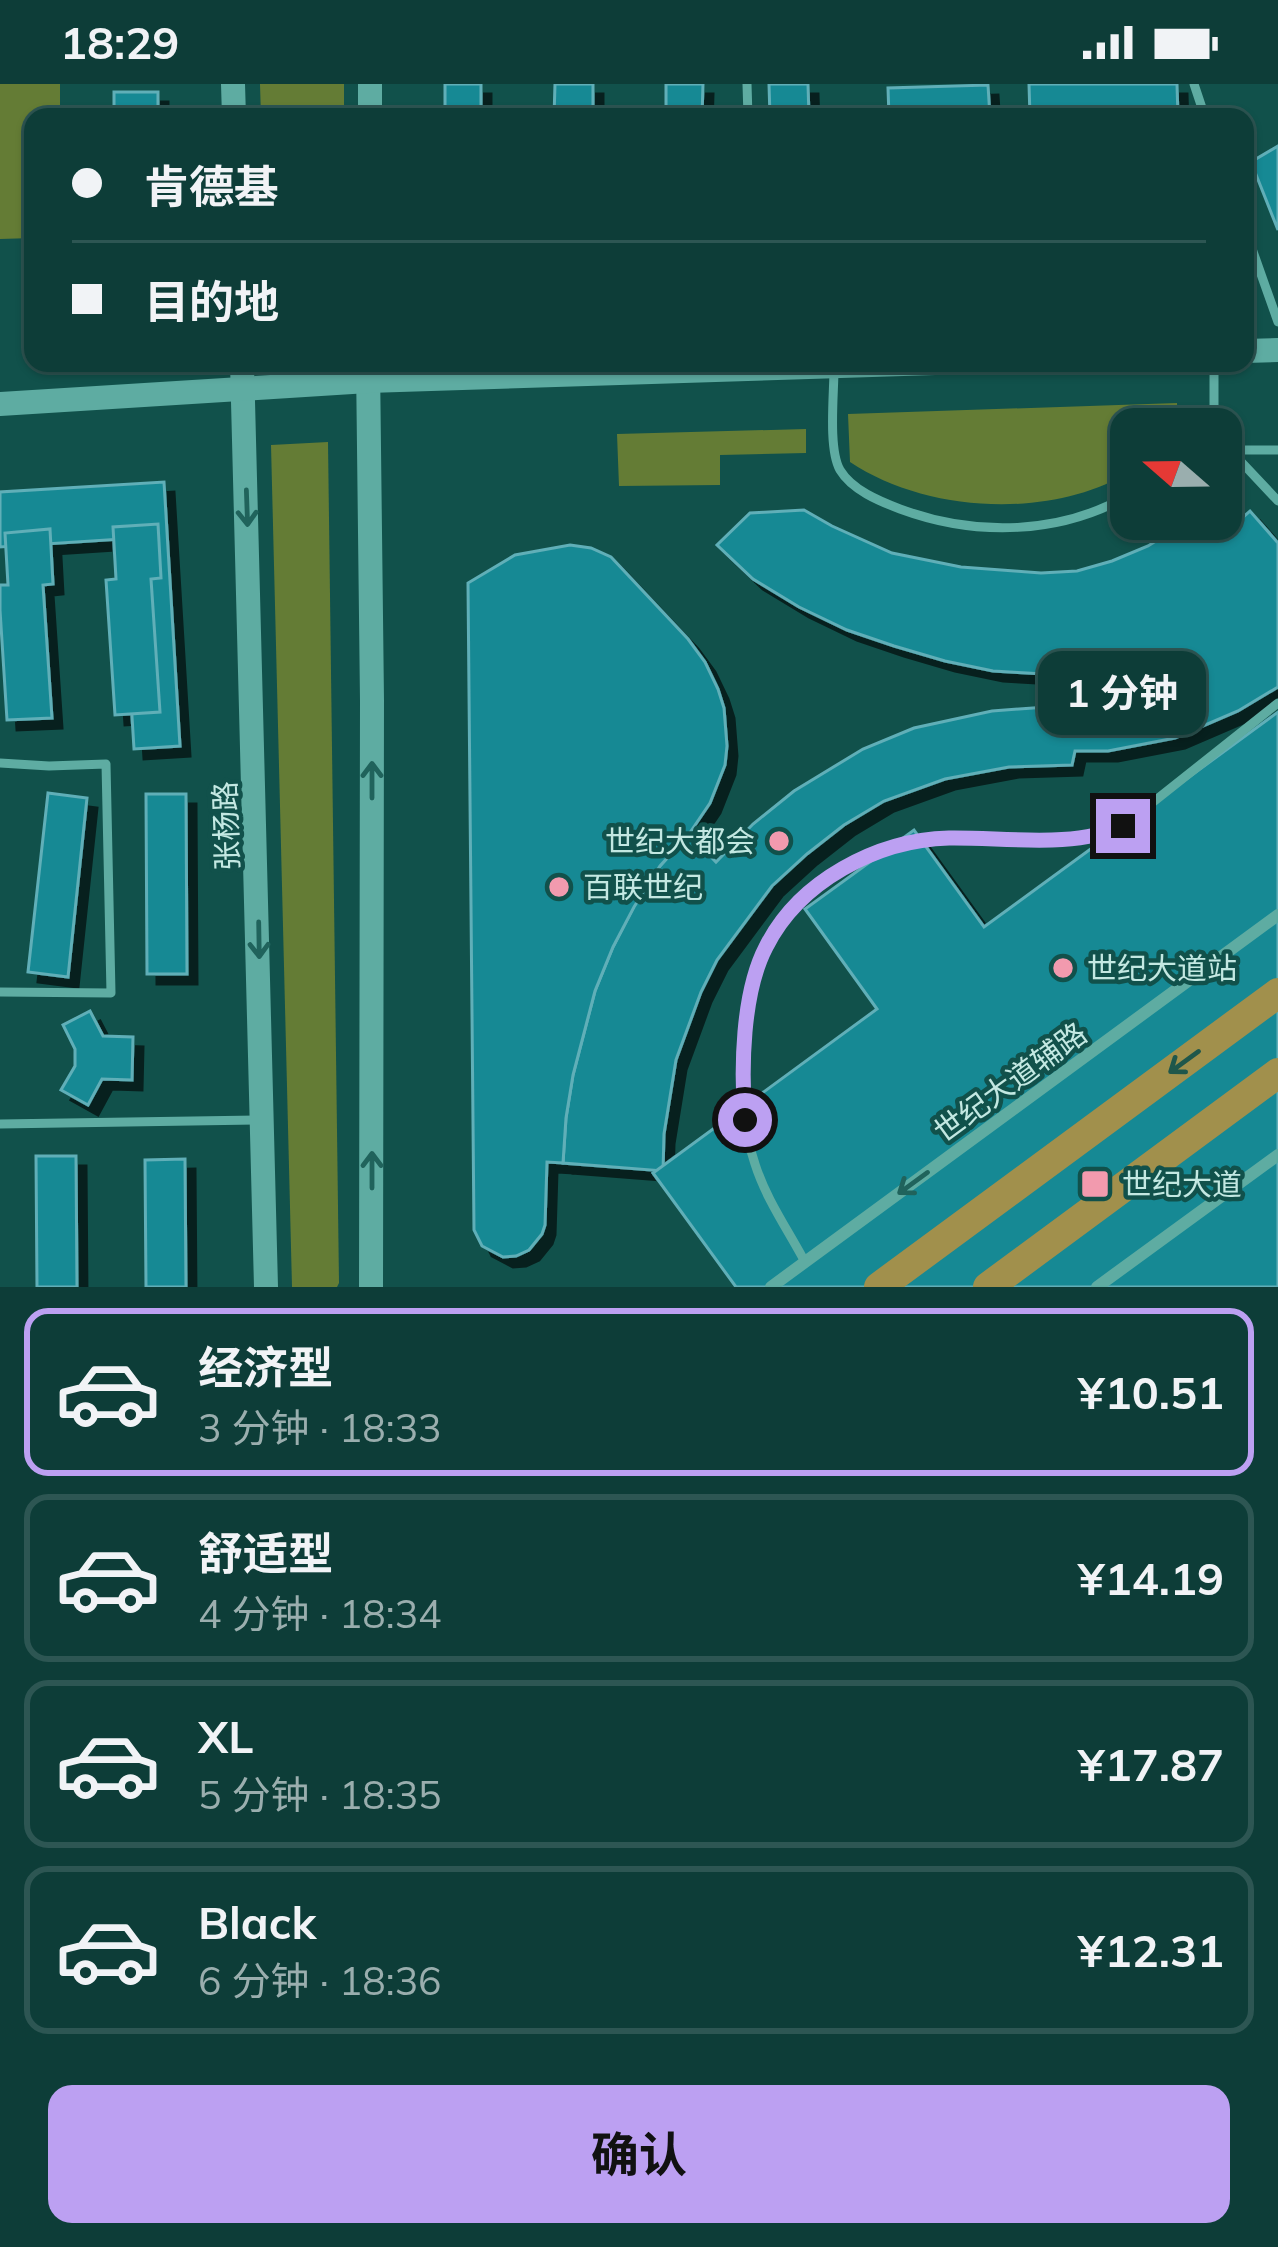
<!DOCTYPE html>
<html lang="zh">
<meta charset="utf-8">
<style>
body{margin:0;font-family:Mulish,"Noto Sans SC",sans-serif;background:#1b4843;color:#f1f3f6;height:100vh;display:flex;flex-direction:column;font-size:45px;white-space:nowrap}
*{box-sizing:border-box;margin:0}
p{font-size:39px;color:#9aaeae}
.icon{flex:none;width:66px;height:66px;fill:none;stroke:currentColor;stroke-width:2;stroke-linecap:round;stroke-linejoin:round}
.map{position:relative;height:1203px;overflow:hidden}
.details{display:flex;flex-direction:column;background:#0d3d38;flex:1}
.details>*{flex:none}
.top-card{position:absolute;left:24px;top:24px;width:1230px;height:264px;border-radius:24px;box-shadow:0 3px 9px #0004,0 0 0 3px #2d5653;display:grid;align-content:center;height:264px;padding:0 48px;background:#0d3d38}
.needle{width:78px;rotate:290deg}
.controls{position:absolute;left:1110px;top:324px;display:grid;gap:24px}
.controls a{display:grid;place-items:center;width:132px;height:132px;border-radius:24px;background:#0d3d38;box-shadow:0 3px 9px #0004,0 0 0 3px #2d5653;font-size:60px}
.end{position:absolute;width:54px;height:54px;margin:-27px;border:15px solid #bca0f2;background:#111;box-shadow:0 0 0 6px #111}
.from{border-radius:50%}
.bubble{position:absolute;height:84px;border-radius:24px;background:#0d3d38;box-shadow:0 3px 9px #0004,0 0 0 3px #2d5653;font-size:39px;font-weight:700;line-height:84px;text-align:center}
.top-card b{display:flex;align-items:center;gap:42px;height:114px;font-size:45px}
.top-card b+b{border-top:3px solid #2d5653}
.top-card i{width:30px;height:30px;background:#f1f3f6}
ul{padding:21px 0 0;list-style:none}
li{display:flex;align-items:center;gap:36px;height:168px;margin:0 24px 18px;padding:0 24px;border:6px solid #2d5653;border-radius:24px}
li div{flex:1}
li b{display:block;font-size:45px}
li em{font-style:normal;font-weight:700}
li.current{border-color:#bca0f2}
li>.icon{width:108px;height:108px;stroke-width:1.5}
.cta{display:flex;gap:24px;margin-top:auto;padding:24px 48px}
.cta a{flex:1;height:138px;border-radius:24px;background:#bca0f2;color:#111;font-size:48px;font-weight:700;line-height:138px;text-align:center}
.status{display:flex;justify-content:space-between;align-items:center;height:84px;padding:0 60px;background:#0d3d38;direction:ltr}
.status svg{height:33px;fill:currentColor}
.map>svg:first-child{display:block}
.green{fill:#647c35}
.building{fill:#188994;stroke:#60afb8;stroke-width:3;filter:url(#shadow)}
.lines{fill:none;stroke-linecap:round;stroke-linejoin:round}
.lane{stroke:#5eaca2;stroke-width:9}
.street{stroke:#5eaca2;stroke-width:12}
.secondary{stroke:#5eaca2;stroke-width:24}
.primary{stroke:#a1904c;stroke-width:30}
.oneway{stroke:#20635c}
.oneway2{stroke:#1f574b}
.route{stroke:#bca0f2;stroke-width:15}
.poi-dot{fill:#f29aae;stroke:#11514b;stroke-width:4.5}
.labels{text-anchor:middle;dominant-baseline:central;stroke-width:9;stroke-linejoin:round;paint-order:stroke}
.street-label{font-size:30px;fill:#c3e8e2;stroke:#11514b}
.poi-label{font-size:30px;fill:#c3e8e2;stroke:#11514b;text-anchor:start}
</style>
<div class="status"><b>18:29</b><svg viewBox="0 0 49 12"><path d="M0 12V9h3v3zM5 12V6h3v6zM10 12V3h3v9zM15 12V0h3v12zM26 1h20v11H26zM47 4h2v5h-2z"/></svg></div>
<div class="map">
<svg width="1278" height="1203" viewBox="0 0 1278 1203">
<defs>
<filter id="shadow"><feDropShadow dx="10" dy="10" stdDeviation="0" flood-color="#0009"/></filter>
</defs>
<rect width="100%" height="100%" fill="#11514b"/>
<!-- green -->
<g class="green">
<polygon points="0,0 60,0 60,33 33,33 33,154 0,155"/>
<polygon points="260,0 344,0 344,33 261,33"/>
<path d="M1177 319 1178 345H1131V387C1052 436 926 429 850 378L848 330Z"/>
<polygon points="806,345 806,369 720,371 720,401 619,402 617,350"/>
<polygon points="328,358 339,1199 337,1203 292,1203 271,361"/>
</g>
<!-- building -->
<g class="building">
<rect x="445" y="0" width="36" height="33"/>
<polygon points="555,0 593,0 593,33 554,33"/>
<polygon points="666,0 703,0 702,33 666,33"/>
<polygon points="769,0 808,0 809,33 770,33"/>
<polygon points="1029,0 1177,0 1178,33 1030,33"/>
<polygon points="988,1 990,33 889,33 888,4"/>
<polygon points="114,8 158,8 158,27 170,26 170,33 114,33"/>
<polygon points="1278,62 1278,146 1251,78"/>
<polygon points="164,398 180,662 134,665 121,455 0,463 0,408"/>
<polygon points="804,426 832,442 892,469 961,483 1041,489 1077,487 1112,477 1148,462 1191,435 1217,435 1227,447 1250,427 1278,459 1278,603 1238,627 1175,654 1108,667 1075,667 1072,681 1009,683 945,695 884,717 844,741 807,770 772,802 717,876 701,908 676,976 664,1050 663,1087 563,1079 566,1034 573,991 595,907 613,863 635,820 660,782 689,750 716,778 753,740 794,707 863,665 914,644 992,627 1047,623 1103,623 1095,588 1044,590 993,587 945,577 894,562 847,546 799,523 753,495 717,461 750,429"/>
<polygon points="158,440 161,494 151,495 160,628 115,631 106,496 116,495 113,443"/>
<polygon points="50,445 53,500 43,501 52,634 7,636 0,526 0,501 8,501 5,449"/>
<polygon points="570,461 591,464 611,473 688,555 705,578 718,605 724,624 727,662 725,681 710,719 689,750 660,782 634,823 613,863 595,907 573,991 566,1034 563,1079 547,1078 545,1141 542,1150 529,1166 516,1172 503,1173 482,1162 474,1146 468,499 515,471"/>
<polygon points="1278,628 1278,1203 736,1203 653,1089 877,925 805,825 914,746 984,843"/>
<polygon points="48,709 87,714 68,893 28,888"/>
<polygon points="146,710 186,710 187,890 147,890"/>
<polygon points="90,927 103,952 133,953 132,996 102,995 88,1021 61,1006 75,982 75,965 63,941"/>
<polygon points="36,1072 76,1072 77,1203 37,1203"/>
<polygon points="185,1075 186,1203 146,1203 145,1076"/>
</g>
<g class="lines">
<!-- lane -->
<g class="lane">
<polyline points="747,0 748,33"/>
<polyline points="1194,0 1205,33"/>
<polyline points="1245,145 1278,238"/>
<polyline points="1214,279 1214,345"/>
<path d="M834 285C834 310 828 365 840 386 852 406 879 417 900 425 976 453 1061 451 1131 410"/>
<polyline points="1221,366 1278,366"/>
<polyline points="1230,366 1278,417"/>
<polyline points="0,679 49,682 106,680 111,909 0,908"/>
<polyline points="0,1040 259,1036"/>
<path d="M805 1178C788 1146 766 1115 755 1080 743 1045 743 1008 745 971 747 936 750 896 765 864 791 809 851 773 909 759 932 753 957 754 982 754 1021 754 1061 755 1101 752L1123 742 1278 619"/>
</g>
<!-- street -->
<g class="street">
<polyline points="771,1203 1278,831"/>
<polyline points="1097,1203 1278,1071"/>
</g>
<!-- secondary -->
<g class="secondary">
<polyline points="233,0 234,33"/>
<polyline points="370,33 370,0"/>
<polyline points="1245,267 1278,266"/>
<polyline points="242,279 266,1203"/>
<polyline points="368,279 372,617 371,1203"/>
<polyline points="0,320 368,297 935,279"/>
</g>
<!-- primary -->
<g class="primary">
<polyline points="879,1203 1278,909"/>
<polyline points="988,1203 1278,989"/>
</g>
</g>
<!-- one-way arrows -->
<defs><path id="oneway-shaft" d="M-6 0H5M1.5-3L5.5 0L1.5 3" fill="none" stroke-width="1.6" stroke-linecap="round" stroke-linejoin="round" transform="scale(3)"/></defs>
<g class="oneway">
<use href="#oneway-shaft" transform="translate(247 424) rotate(88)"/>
<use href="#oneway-shaft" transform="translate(372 696) rotate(-90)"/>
<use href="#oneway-shaft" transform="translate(259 856) rotate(89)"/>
<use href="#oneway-shaft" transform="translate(372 1086) rotate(-90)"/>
<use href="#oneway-shaft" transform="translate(913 1099) rotate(144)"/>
</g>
<use class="oneway2" href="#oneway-shaft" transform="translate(1184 978) rotate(144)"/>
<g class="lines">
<!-- route -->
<path class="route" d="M745 1036C741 985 742 909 766 863 799 797 877 756 949 754 1003 753 1074 765 1123 742"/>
</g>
<!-- markers -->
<g class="poi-dot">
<circle cx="779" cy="757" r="12"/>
<circle cx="559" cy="803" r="12"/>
<circle cx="1063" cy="884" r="12"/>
<rect x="1080" y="1085" width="30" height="30" rx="6"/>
</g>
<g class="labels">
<!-- street labels -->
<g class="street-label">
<text transform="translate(226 742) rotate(-92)">张杨路</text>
<text transform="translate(1010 998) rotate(-36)">世纪大道辅路</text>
</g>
<!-- poi labels -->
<g class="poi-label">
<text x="755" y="757" text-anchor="end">世纪大都会</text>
<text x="583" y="803">百联世纪</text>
<text x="1087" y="884">世纪大道站</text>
<text x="1122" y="1100">世纪大道</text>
</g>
</g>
</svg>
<div class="controls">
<a><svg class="needle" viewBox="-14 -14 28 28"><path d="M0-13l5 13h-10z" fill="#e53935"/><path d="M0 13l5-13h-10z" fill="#9aaeae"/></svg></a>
</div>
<i class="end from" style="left:745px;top:1036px"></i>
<i class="end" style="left:1123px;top:742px"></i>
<div class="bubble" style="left:1038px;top:567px;width:168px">1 分钟</div>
<div class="top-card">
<b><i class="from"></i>肯德基</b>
<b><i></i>目的地</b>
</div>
</div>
<section class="details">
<ul>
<li class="current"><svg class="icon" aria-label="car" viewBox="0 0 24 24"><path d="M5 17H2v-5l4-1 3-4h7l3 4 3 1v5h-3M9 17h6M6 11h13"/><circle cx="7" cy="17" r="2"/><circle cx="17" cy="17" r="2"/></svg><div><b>经济型</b><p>3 分钟 · 18:33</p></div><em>¥10.51</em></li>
<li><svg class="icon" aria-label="car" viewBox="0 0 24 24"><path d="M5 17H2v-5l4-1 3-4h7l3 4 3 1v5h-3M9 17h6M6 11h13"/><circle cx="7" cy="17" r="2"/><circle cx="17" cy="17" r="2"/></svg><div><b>舒适型</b><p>4 分钟 · 18:34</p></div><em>¥14.19</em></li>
<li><svg class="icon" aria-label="car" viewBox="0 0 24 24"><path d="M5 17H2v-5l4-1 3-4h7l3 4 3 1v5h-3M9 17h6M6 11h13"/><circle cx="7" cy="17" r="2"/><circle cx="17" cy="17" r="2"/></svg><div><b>XL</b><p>5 分钟 · 18:35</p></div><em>¥17.87</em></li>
<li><svg class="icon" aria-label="car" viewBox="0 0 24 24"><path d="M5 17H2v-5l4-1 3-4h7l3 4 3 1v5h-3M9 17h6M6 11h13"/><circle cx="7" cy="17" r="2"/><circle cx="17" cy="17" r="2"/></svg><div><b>Black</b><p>6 分钟 · 18:36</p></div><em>¥12.31</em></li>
</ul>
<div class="cta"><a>确认</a></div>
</section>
